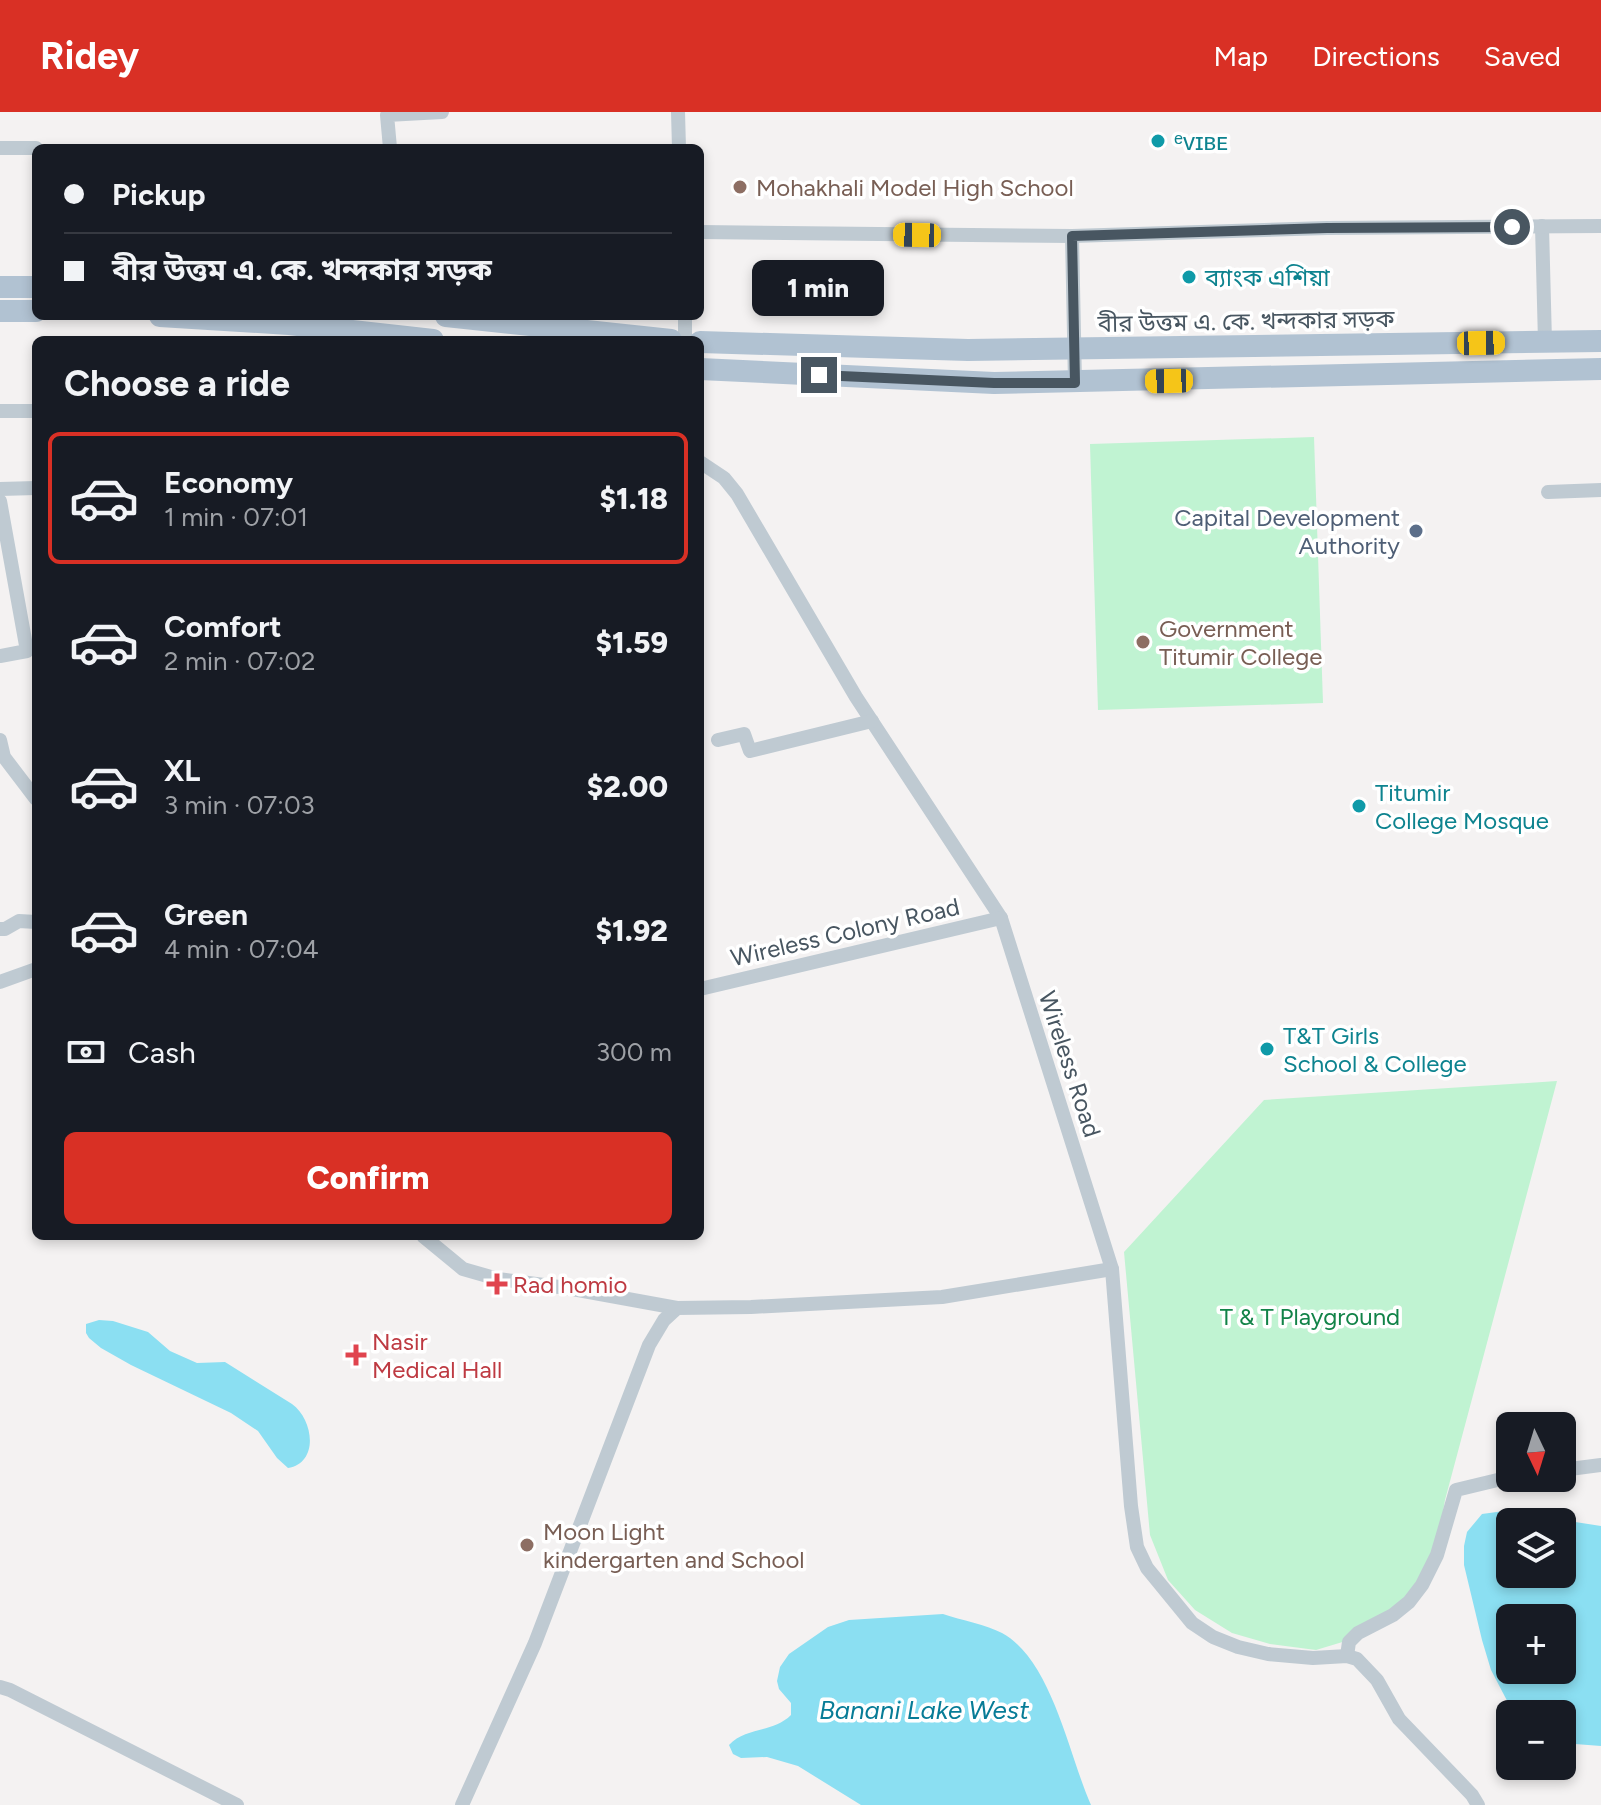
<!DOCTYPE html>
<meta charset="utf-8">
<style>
body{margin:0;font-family:Figtree,"Noto Sans Bengali",sans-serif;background:#20242c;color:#f1f3f6;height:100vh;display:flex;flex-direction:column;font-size:30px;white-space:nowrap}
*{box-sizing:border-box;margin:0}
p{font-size:26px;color:#9ea1a6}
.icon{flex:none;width:44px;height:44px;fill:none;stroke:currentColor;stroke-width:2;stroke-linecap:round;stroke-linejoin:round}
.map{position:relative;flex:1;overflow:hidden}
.sheet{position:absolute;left:32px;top:224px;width:672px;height:904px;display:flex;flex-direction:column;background:#171b24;border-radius:12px;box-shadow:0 4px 12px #0003}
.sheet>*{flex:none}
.hud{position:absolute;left:32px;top:32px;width:672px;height:176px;border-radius:12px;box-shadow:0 4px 12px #0003;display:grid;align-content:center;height:176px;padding:0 32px;background:#171b24}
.needle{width:52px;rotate:176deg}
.buttons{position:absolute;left:1496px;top:1300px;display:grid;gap:16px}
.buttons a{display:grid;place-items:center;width:80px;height:80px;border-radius:12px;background:#171b24;box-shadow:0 4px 12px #0003;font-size:40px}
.end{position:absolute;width:36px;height:36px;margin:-18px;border:10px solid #485661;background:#fff;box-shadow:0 0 0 4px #fff}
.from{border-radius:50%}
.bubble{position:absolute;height:56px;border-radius:12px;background:#171b24;box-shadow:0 4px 12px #0003;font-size:26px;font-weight:800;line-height:56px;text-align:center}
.car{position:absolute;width:24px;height:48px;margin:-24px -12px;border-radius:10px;box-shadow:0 0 6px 2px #0007;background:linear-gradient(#f5c518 24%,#345 0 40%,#f5c518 0 76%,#345 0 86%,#f5c518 0)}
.hud b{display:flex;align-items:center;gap:28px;height:76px;font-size:30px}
.hud b+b{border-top:2px solid #363941}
.hud i{width:20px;height:20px;background:#f1f3f6}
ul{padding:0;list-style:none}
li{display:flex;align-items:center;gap:24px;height:132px;margin:0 16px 12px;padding:0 16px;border:4px solid transparent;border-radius:12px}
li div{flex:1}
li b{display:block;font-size:30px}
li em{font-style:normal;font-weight:800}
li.active{border-color:#d93025}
li>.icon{width:72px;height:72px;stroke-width:1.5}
h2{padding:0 32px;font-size:36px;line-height:96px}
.pay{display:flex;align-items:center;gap:20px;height:88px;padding:0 32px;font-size:30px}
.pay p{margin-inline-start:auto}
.cta{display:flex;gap:16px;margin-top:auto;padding:16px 32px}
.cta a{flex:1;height:92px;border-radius:12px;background:#d93025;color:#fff;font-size:32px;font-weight:800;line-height:92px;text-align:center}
header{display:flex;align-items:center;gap:48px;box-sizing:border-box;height:112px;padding:0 40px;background:#d93025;color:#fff}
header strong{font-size:38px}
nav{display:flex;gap:44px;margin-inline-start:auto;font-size:28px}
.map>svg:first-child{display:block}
.green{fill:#c0f3d2}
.water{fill:#8bdff2;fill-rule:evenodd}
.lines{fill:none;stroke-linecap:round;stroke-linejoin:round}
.minor{stroke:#bfcad2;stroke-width:14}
.primary{stroke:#b1c2d2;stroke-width:22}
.route{stroke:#485661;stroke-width:10}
.culture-dot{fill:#0f9aa8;stroke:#fff;stroke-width:3}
.education-dot{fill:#8d6e63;stroke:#fff;stroke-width:3}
.service-dot{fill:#5c6f8a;stroke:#fff;stroke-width:3}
.health-dot{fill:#e0444e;stroke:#fff;stroke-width:3}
.labels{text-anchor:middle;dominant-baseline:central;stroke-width:7;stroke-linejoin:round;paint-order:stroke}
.culture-label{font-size:24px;fill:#0d838f;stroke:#fff;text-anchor:start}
.education-label{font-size:24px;fill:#785e54;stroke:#fff;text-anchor:start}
.street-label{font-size:24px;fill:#485661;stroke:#fff}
.service-label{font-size:24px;fill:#4e5e75;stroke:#fff;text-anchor:end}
.health-label{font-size:24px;fill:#be3a42;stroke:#fff;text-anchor:start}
.park-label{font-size:24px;fill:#128348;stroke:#fff}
.water-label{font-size:26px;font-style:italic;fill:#077c97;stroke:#fff}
</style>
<header>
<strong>Ridey</strong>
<nav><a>Map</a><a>Directions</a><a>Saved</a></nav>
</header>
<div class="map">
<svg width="1601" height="1693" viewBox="0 0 1601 1693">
<rect width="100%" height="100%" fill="#f4f2f2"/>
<!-- green -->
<g class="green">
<polygon points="1314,325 1323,591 1098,598 1090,332"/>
<polygon points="1557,969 1445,1388 1436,1440 1400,1494 1359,1525 1316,1538 1270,1532 1232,1521 1195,1498 1168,1468 1150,1423 1124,1140 1264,988"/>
</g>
<!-- water -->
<g class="water">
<path d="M99 1208 113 1209 148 1220 170 1239 197 1251 225 1250 292 1292C314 1308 319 1351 288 1356L277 1346 258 1319 231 1301 131 1253 101 1236 89 1226 86 1221V1212Z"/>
<path d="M1504 1399 1601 1414V1634L1562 1631V1602H1514L1491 1558 1482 1528 1464 1453V1434L1467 1420 1482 1402ZM1510 1410H1562V1462H1510ZM1510 1506H1562V1558H1510Z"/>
<path d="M943 1502C961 1508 987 1513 1002 1521 1052 1548 1069 1644 1091 1693H861L798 1654 767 1645 741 1646 733 1642 729 1633C746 1615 773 1621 791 1603V1591L779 1577 777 1569 780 1555 789 1542 828 1515 849 1508Z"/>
</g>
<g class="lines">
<!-- minor -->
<g class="minor">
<polyline points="678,0 679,36"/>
<polyline points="0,36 36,36"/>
<polyline points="390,36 387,3 442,0"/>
<polyline points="1542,114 1545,230"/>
<polyline points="700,120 1072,124 1327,116 1601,114"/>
<polyline points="1072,124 1075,271"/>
<polyline points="685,204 685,228"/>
<polyline points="0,299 36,299"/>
<polyline points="700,350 724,366 737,382 856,585 1001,806 1112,1157 1131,1394 1137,1435 1147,1456 1192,1511 1213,1525 1238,1535 1268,1542 1313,1546 1347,1544 1357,1547 1377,1568 1399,1607 1472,1683 1478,1693"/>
<polyline points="0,377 36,376"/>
<polyline points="1548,380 1601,378"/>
<polyline points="0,389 27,539 0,544"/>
<polyline points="0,628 4,645 36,687"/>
<polyline points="718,628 744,622 750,639 872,609"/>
<polyline points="0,817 5,817 19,809 36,810"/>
<polyline points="0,870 36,857"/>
<polyline points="700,877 1001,806"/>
<polyline points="423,1124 463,1157 498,1167 567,1176 677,1196"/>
<polyline points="1562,1358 1601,1353"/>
<polyline points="1347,1544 1349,1530 1358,1521 1393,1503 1409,1490 1422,1473 1437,1443 1456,1378 1510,1365"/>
<polyline points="0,1575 10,1578 237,1693"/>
<polyline points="462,1693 535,1531 649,1233 664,1208 677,1196 751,1195 942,1185 1112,1157"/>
</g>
<!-- primary -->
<g class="primary">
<polyline points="0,175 36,175"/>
<polyline points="0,199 36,199"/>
<polyline points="160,204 289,212 433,228"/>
<polyline points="446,204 671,228"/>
<polyline points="700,230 968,238 1601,229"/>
<polyline points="700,257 994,271 1601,257"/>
</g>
</g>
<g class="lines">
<!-- route -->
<polyline class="route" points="819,263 994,271 1075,271 1072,124 1327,116 1512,115"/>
</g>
<!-- markers -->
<g class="culture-dot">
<circle cx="1158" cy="29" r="8"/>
<circle cx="1189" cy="165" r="8"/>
<circle cx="1359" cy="694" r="8"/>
<circle cx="1267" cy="937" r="8"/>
</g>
<g class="education-dot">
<circle cx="740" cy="75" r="8"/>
<circle cx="1143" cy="530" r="8"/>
<circle cx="527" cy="1433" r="8"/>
</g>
<circle class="service-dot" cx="1416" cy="419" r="8"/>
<g class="health-dot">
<path d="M493 1160h8v8h8v8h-8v8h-8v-8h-8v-8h8z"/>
<path d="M352 1231h8v8h8v8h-8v8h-8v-8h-8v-8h8z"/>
</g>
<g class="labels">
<!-- culture labels -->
<g class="culture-label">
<text x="1174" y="29">ᵉᴠɪʙᴇ</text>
<text x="1205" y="165">ব্যাংক এশিয়া</text>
<text x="1375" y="680">Titumir<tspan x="1375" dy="28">College Mosque</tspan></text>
<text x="1283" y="923">T&amp;T Girls<tspan x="1283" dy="28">School &amp; College</tspan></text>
</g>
<!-- education labels -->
<g class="education-label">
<text x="756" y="75">Mohakhali Model High School</text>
<text x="1159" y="516">Government<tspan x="1159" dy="28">Titumir College</tspan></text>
<text x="543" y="1419">Moon Light<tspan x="543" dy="28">kindergarten and School</tspan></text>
</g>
<!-- street labels -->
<g class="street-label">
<text transform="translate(1246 209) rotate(-1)">বীর উত্তম এ. কে. খন্দকার সড়ক</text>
<text transform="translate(845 820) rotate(-13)">Wireless Colony Road</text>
<text transform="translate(1070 952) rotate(72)">Wireless Road</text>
</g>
<!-- service labels -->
<g class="service-label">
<text x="1400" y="405">Capital Development<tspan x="1400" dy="28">Authority</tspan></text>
</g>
<!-- health labels -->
<g class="health-label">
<text x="513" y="1172">Rad homio</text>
<text x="372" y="1229">Nasir<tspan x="372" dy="28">Medical Hall</tspan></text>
</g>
<!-- park labels -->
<g class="park-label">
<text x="1310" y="1204">T &amp; T Playground</text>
</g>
<!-- water labels -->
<g class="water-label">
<text x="924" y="1598">Banani Lake West</text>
</g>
</g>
</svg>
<div class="buttons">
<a><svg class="needle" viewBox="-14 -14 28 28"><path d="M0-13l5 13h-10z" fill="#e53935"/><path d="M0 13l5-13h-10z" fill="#9ea1a6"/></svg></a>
<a><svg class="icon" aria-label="layers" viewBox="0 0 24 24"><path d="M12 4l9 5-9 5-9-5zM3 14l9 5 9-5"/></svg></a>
<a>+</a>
<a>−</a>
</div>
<i class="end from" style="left:1512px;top:115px"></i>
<i class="end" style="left:819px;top:263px"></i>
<div class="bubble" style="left:752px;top:148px;width:132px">1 min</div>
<i class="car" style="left:917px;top:123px;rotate:271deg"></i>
<i class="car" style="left:1481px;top:231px;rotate:89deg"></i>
<i class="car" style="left:1169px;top:269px;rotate:269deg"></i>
<div class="hud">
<b><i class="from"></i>Pickup</b>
<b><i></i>বীর উত্তম এ. কে. খন্দকার সড়ক</b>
</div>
<section class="sheet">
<h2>Choose a ride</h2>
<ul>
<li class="active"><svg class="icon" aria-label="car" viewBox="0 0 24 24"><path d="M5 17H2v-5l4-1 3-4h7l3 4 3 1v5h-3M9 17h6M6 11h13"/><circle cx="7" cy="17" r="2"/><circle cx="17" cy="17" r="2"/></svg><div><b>Economy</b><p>1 min · 07:01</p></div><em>$1.18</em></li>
<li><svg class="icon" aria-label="car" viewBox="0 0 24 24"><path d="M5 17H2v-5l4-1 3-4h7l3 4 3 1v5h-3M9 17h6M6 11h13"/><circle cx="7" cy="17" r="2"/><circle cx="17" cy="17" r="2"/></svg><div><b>Comfort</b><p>2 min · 07:02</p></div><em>$1.59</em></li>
<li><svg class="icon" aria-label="car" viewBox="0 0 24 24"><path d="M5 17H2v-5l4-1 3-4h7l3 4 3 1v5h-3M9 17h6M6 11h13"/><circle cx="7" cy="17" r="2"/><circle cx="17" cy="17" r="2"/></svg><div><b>XL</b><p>3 min · 07:03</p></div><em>$2.00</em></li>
<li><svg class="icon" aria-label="car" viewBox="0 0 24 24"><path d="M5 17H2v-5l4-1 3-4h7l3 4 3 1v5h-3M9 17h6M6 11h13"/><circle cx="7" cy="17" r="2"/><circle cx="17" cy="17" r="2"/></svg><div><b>Green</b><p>4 min · 07:04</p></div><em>$1.92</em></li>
</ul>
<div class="pay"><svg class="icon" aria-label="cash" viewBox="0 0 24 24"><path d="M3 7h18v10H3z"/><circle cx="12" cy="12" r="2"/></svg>Cash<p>300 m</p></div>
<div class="cta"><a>Confirm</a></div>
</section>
</div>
